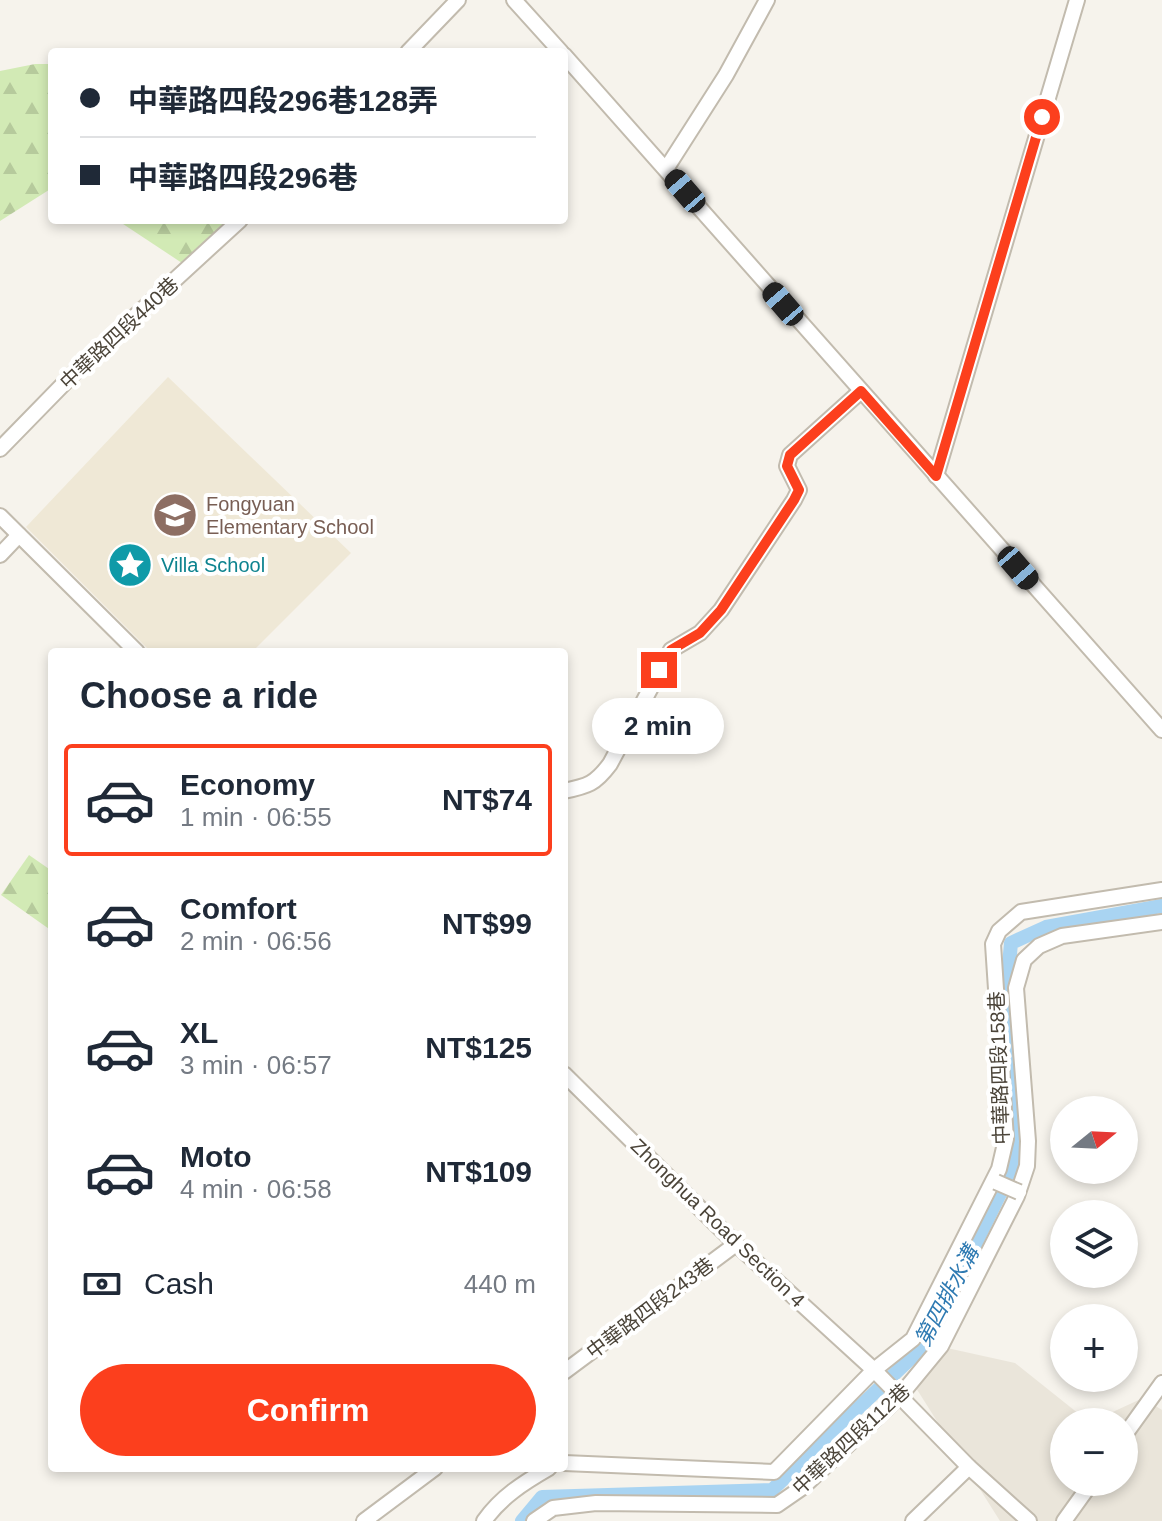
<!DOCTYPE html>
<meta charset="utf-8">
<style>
body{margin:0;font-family:Helvetica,"Noto Sans TC",sans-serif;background:#f2f2f3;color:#1f2937;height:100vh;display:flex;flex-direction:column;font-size:30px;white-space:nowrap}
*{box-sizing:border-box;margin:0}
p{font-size:26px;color:#747a83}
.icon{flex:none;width:44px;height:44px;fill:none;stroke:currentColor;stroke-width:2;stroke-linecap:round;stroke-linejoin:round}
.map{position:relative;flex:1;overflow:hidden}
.drawer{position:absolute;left:48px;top:648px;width:520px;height:824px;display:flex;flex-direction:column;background:#fff;border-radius:8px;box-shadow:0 4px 12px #0003}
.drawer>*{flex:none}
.hud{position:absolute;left:48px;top:48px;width:520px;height:176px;border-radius:8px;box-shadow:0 4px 12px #0003;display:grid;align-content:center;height:176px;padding:0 32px;background:#fff}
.needle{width:52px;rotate:72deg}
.buttons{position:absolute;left:1050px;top:1096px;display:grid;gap:16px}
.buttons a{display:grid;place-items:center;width:88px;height:88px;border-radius:50%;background:#fff;box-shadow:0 4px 12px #0003;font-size:40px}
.end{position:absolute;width:36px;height:36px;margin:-18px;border:10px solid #fc3f1d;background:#fff;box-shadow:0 0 0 4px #fff}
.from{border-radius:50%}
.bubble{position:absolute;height:56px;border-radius:28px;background:#fff;box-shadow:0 4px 12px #0003;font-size:26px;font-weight:700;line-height:56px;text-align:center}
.car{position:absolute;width:24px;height:48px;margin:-24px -12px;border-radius:10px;box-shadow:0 0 6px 2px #0007;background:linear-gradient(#222 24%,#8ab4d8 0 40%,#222 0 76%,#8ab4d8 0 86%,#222 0)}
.hud b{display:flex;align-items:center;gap:28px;height:76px;font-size:30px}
.hud b+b{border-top:2px solid #e0e1e3}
.hud i{width:20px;height:20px;background:#1f2937}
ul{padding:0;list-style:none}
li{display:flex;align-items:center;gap:24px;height:112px;margin:0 16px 12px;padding:0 16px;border:4px solid transparent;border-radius:8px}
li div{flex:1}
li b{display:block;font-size:30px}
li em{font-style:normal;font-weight:700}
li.selected{border-color:#fc3f1d}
li>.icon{width:72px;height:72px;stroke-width:1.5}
h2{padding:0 32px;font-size:36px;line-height:96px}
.pay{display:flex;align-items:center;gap:20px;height:88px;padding:0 32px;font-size:30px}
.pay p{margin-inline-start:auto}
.button{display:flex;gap:16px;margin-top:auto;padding:16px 32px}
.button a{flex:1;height:92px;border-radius:48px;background:#fc3f1d;color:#fff;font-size:32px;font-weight:700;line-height:92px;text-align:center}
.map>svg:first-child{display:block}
.residential{fill:#eae5da}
.education{fill:#efe8d6}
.forest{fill:url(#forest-firs)}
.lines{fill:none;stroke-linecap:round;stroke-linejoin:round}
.canal{stroke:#a9d4f2;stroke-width:14}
.minor-casing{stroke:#c2bbae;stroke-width:18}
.minor{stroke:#fff;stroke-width:14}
.minor-bridge-casing{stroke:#c2bbae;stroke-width:18;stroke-linecap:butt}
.minor-bridge{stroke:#fff;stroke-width:14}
.route{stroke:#fc3f1d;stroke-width:10}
.labels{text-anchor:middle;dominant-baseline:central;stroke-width:8;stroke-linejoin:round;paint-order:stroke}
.street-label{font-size:20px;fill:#4b4439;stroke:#fff}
.education-label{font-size:20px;fill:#785e54;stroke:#fff;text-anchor:start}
.culture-label{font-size:20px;fill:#0d838f;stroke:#fff;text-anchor:start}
.water-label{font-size:22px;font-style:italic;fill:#2e7ab2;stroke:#fff}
</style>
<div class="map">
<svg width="1162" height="1521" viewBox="0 0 1162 1521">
<defs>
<pattern id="forest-firs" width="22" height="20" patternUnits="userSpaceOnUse" patternTransform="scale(2)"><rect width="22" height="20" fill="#d2eab5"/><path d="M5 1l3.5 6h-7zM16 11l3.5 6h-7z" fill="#b6ca9c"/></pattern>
</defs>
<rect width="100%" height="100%" fill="#f6f3ec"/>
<!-- residential -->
<polygon class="residential" points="938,1346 1015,1363 1089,1422 1064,1422 1064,1482 1124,1482 1124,1422 1091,1422 1143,1398 1162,1410 1162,1521 1000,1521 911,1380"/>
<!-- education -->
<polygon class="education" points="168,377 351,553 252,652 151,652 26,527"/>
<!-- forest -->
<g class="forest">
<polygon points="35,64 52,64 52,188 0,221 0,71"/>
<polygon points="117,220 227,220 182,263"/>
<polygon points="29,855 52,871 52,931 1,895"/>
</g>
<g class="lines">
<!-- canal -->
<polyline class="canal" points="522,1521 542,1497 772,1490 927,1343 1014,1165 1007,987 1011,943 1046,927 1162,906"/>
<!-- minor casing -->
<g class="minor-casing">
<g id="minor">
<polyline points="514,0 561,52"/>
<polyline points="408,52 458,0"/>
<polyline points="564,55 1162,730"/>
<polyline points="666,169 726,75 767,0"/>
<polyline points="0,449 82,365 240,220"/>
<polyline points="936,476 1077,0"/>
<polyline points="0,516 137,652"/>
<polyline points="0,555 19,535"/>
<path d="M564 791C588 786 595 784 610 764L671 650 700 633 721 610 794 500 799 490 787 466 790 455 861 391"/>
<polyline points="564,1074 736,1244 874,1370 969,1467 1029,1521"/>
<polyline points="564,1372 736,1244"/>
<polyline points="1124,1436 1162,1383"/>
<polyline points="564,1463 774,1472 874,1370 913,1339 999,1169 1006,1139 993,944 999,931 1021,912 1162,890"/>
<polyline points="364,1521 435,1468"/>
<path d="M484 1521C501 1497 523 1483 549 1468"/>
<polyline points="534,1521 553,1508 596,1503 777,1505 803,1487 899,1397 941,1346 1017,1196 1027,1166 1028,1141 1016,988 1024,960 1039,946 1062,936 1162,922"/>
<polyline points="913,1521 969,1467"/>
<polyline points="1064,1521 1092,1482"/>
</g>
</g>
<!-- minor -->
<use href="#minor" class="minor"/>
<!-- minor-bridge casing -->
<g class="minor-bridge-casing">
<polyline id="minor-bridge" points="996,1182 1019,1192"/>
</g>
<!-- minor-bridge -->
<use href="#minor-bridge" class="minor-bridge"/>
</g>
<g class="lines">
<!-- route -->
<polyline class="route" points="659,670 671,650 700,633 721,610 794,500 799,490 787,466 790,455 861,391 936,476 1042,117"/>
</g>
<!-- icons -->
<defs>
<g id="school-disc" transform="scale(2.3)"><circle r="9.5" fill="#8d6e63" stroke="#fff"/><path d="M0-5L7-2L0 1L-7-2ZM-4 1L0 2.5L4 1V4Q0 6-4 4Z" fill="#fff"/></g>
<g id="sight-disc" transform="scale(2.3)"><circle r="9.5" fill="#0f9aa8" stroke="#fff"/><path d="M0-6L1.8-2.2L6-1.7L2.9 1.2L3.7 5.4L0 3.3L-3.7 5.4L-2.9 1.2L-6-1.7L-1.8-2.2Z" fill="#fff"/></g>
</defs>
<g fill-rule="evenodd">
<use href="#school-disc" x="175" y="515"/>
<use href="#sight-disc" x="130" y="565"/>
</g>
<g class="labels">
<!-- street labels -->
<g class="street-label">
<text transform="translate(119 333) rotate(-43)">中華路四段440巷</text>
<text transform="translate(999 1068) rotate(-92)">中華路四段158巷</text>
<text transform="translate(718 1223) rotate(44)">Zhonghua Road Section 4</text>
<text transform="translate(650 1308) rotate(-37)">中華路四段243巷</text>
<text transform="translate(851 1439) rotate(-43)">中華路四段112巷</text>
</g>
<!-- education labels -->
<g class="education-label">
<text x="206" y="504">Fongyuan<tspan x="206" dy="23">Elementary School</tspan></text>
</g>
<!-- culture labels -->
<g class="culture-label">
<text x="161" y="565">Villa School</text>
</g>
<!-- water labels -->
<g class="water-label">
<text transform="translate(947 1296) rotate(-62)">第四排水溝</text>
</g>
</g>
</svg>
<div class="buttons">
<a><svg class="needle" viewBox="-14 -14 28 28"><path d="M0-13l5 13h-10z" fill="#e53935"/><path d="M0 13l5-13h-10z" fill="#747a83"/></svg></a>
<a><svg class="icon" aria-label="layers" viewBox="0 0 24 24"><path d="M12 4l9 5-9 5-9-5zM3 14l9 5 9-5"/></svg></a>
<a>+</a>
<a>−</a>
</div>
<i class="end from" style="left:1042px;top:117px"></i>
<i class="end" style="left:659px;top:670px"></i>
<div class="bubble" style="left:592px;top:698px;width:132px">2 min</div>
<i class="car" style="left:685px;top:191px;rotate:319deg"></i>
<i class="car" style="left:783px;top:304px;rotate:319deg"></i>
<i class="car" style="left:1018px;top:568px;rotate:139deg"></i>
<div class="hud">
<b><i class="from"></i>中華路四段296巷128弄</b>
<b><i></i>中華路四段296巷</b>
</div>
<section class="drawer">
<h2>Choose a ride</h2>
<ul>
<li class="selected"><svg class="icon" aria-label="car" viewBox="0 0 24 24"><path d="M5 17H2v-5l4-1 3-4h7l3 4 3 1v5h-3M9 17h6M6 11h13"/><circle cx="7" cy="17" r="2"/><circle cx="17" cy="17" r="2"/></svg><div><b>Economy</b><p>1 min · 06:55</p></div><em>NT$74</em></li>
<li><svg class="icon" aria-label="car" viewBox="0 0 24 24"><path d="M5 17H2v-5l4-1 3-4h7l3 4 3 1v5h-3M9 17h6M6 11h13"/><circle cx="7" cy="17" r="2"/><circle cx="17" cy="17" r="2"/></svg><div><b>Comfort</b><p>2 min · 06:56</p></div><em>NT$99</em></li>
<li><svg class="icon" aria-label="car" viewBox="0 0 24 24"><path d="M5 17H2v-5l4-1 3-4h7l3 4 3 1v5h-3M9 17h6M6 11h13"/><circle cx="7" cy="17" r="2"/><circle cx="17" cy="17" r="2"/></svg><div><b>XL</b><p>3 min · 06:57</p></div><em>NT$125</em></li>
<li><svg class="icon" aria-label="car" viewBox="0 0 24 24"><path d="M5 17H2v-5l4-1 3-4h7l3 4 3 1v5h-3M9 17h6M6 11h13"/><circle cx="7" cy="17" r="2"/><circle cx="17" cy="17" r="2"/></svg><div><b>Moto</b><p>4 min · 06:58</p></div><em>NT$109</em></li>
</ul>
<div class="pay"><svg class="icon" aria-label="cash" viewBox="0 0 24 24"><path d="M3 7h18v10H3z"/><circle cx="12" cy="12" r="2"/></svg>Cash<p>440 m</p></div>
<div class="button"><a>Confirm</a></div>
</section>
</div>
